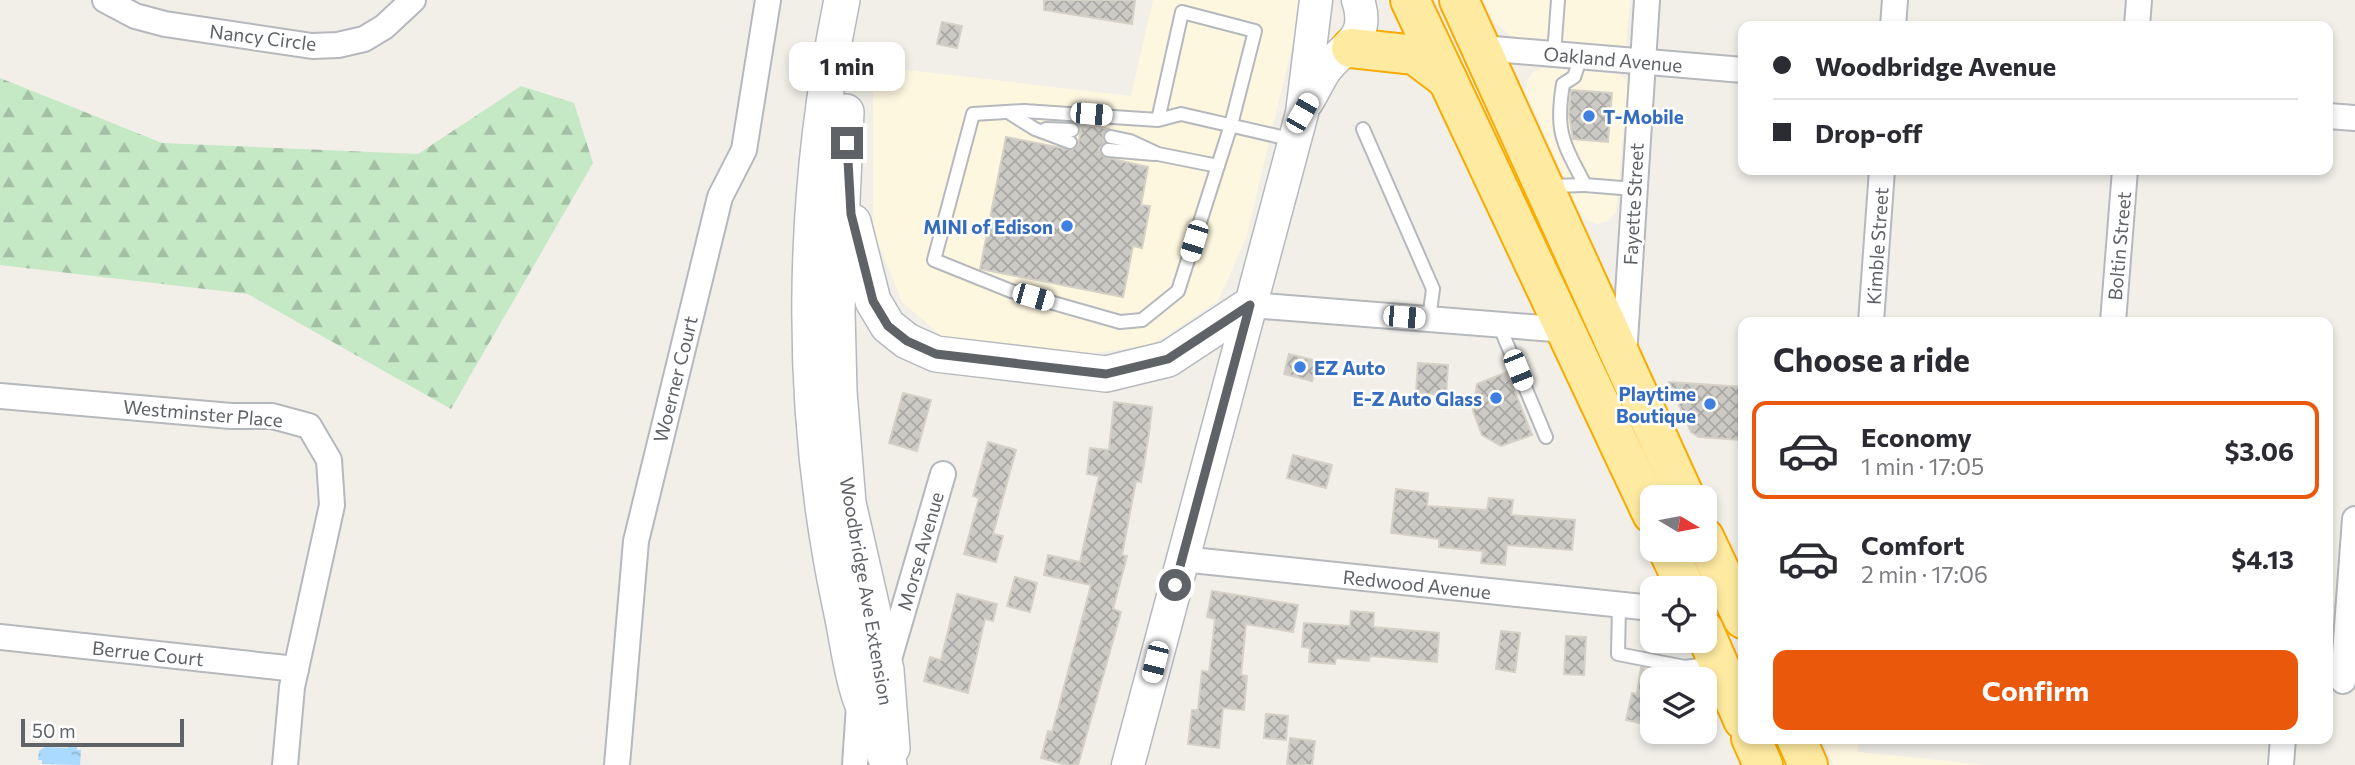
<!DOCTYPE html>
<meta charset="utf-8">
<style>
body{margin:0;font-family:Commissioner,sans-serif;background:#f2f2f3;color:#2b2b33;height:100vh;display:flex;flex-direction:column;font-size:26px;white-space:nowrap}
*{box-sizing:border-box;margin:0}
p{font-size:23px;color:#7c7c81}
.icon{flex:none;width:38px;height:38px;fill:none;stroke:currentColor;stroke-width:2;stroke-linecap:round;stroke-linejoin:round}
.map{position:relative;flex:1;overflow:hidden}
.sheet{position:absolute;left:1738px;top:317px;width:595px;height:427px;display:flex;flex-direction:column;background:#fff;border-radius:14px;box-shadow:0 4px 10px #0003}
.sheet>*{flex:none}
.guide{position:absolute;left:1738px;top:21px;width:595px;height:154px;border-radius:14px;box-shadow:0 4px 10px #0003;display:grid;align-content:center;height:154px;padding:0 35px;background:#fff}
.needle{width:46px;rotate:100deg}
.buttons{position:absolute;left:1640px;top:485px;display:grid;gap:14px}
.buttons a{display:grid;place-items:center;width:77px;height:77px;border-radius:14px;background:#fff;box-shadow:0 4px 10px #0003;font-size:35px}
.scale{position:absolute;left:21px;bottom:18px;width:163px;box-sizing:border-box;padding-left:7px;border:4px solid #5f6368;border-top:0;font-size:19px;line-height:24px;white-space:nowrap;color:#5f6368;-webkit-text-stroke:5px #fff;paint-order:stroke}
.end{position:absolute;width:32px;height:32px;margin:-16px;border:9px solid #5f6368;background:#fff;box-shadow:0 0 0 4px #fff}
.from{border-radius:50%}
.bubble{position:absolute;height:49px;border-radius:14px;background:#fff;box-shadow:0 4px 10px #0003;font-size:23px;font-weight:700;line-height:49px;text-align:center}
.car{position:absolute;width:21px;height:42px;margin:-21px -10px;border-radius:9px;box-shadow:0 0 5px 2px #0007;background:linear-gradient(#fff 24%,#345 0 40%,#fff 0 76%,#345 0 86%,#fff 0)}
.guide b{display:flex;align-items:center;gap:24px;height:66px;font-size:26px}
.guide b+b{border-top:2px solid #e1e1e2}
.guide i{width:18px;height:18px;background:#2b2b33}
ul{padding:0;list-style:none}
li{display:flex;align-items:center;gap:21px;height:98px;margin:0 14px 10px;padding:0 21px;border:4px solid transparent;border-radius:14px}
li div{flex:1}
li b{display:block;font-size:26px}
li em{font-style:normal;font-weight:700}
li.on{border-color:#ea580c}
li>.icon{width:63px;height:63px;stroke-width:1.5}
h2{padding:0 35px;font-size:32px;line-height:84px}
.primary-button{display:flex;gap:14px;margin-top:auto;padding:14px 35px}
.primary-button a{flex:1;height:80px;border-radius:14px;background:#ea580c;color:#fff;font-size:28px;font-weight:700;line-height:80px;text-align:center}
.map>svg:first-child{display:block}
.commercial{fill:#fef7e0}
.forest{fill:url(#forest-firs)}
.water{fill:url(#water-ripples)}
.building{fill:url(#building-cross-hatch);stroke:#d6d1c6;stroke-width:2}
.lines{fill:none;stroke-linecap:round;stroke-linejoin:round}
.service-casing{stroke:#b5b8bc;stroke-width:16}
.minor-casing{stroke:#b5b8bc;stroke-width:28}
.tertiary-casing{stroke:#b5b8bc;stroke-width:35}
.secondary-casing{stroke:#b6babf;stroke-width:38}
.trunk-casing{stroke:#f9ab00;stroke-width:42}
.service{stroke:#fff;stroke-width:12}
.minor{stroke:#fff;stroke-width:24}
.tertiary{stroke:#fff;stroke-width:32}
.secondary{stroke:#fff;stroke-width:35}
.trunk{stroke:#feeaa1;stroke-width:38}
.route{stroke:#5f6368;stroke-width:9}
.shop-dot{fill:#3f7fe0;stroke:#fff;stroke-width:2.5}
.labels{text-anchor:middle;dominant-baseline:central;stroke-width:5;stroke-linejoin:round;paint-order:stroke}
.street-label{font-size:19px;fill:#5f6368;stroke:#fff}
.shop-label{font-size:19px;font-weight:bold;fill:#366cbe;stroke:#fff;text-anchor:end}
</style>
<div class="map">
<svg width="2355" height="765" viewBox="0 0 2355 765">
<defs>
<pattern id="forest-firs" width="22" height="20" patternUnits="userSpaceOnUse" patternTransform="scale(1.75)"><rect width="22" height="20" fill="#c5e8c5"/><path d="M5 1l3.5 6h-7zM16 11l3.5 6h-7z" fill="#a3c0a4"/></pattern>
<pattern id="water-ripples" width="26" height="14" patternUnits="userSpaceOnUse" patternTransform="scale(1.75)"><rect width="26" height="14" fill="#aadaff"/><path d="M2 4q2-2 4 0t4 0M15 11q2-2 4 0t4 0" fill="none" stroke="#8eb4d2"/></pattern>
<pattern id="building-cross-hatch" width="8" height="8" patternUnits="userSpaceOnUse" patternTransform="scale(1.75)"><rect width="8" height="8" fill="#cccac5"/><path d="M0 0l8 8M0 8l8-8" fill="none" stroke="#a9a8a4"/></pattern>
</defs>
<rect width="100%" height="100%" fill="#f1efe8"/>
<!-- commercial -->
<g class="commercial">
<polygon points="1153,0 1298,0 1293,42 1246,238 1218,301 1154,344 1095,353 945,339 902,302 873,230 873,66 1131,96"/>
<polygon points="1484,0 1630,0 1626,46 1512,37 1494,22"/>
<polygon points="1543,68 1619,74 1628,82 1616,212 1608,221 1597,224 1586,220 1580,213 1526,92 1527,81 1533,72"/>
<polygon points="1822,739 1859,739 1858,752 1987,765 1834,765"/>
</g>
<!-- forest -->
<polygon class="forest" points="0,78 162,143 418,154 521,86 574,103 593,163 451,409 248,294 0,265"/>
<!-- water -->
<polygon class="water" points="69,745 77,745 77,750 81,750 80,765 42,764 42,760 38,760 39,751 45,747 68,748"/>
<!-- building -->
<g class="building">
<polygon points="1044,0 1135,0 1132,24 1044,10"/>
<polygon points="942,22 962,26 957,48 937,44"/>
<polygon points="1571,90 1612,93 1608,142 1573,139 1569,114"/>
<polygon points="1077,123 1109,129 1103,135 1104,142 1099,149 1104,157 1148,167 1141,205 1150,206 1142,248 1133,246 1123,297 980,269 1006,137 1072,150 1078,144 1081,130"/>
<polygon points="1289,354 1317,361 1312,381 1284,374"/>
<polygon points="1418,363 1448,365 1446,395 1416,393"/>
<polygon points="1507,372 1532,435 1501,446 1482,435 1473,411 1477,384"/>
<polygon points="1669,382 1743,387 1741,440 1699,437 1691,432"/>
<polygon points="903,393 931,400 917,451 889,443"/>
<polygon points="1114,402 1152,407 1149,433 1141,482 1136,481 1122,555 1127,556 1113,609 1121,612 1078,765 1067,765 1041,758 1048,731 1052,732 1091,585 1044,575 1048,555 1080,562 1099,476 1087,474 1090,448 1109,450"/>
<polygon points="988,442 1016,450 993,534 1003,536 996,562 964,554 979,498 973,496"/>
<polygon points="1293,455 1332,465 1326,488 1287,478"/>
<polygon points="1396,489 1428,493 1427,506 1487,510 1489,498 1513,500 1511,515 1575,520 1572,550 1507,545 1505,565 1481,563 1483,551 1439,547 1439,539 1391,533"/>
<polygon points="1015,577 1037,583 1030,612 1007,606"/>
<polygon points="1212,591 1298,605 1293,632 1246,624 1241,675 1247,676 1244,710 1223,708 1219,748 1188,744 1192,710 1198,710 1202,671 1209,672 1215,619 1207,617"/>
<polygon points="957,594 997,604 993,621 985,619 968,693 924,681 930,657 941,660"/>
<polygon points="1351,611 1374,613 1373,627 1439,633 1437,662 1370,656 1369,661 1336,658 1335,664 1309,662 1310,648 1302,647 1304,623 1350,626"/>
<polygon points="1501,631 1520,633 1515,672 1496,669"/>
<polygon points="1566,636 1586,637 1584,675 1564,674"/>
<polygon points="1641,667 1652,670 1652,726 1626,720 1632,693 1637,694"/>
<polygon points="1266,714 1288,716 1286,740 1264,738"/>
<polygon points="1290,738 1315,741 1312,765 1287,765"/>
</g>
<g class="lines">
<!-- service casing -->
<g class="service-casing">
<g id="service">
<polyline points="1554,54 1558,0"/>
<path d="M1581 57 1574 77 1563 84C1555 132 1563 143 1585 185L1634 189"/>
<polyline points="1008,112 1035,129 1070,142"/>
<polyline points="1158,120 1182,12 1255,31 1231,125 1178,291 1142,320 1120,322 1011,291 934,260 973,114 1024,111 1158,120 1181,114 1294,140"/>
<polyline points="1046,129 1072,130"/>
<polyline points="1363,129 1433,289 1429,319"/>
<polyline points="1111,137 1130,141 1158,154 1218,166"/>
<polyline points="1108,150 1154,154"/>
<polyline points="1550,186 1585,185"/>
<polyline points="1499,325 1546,437"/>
<polyline points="1619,605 1618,654 1685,667 1714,663"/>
</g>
</g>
<!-- minor casing -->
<g class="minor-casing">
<g id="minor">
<polyline points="105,0 135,16 165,24 312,46 338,45 364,39 384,27 413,0"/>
<polyline points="1893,26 1895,0"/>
<polyline points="2137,26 2139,0"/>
<polyline points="1482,48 1743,70"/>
<polyline points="2328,116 2355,118"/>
<polyline points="1250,305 1567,330"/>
<polyline points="1871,322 1882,170"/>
<polyline points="2113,322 2125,170"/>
<polyline points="1624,356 1647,0"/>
<polyline points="0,396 231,416 272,416 309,426 329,460 332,505 292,687 285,765"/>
<polyline points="1182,559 1652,608"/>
<polyline points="0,637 296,669"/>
<polyline points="887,666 943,474"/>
<polyline points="2343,681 2355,519"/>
<polyline points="617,765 636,541 720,197 744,150 768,0"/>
<polyline points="855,765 859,706"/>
<polyline points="2281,765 2283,738"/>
</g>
</g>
<!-- tertiary casing -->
<g class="tertiary-casing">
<g id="tertiary">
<path d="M1307 102C1314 91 1319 79 1326 69 1345 45 1371 39 1358 0"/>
<polyline points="1128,765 1302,113 1316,0"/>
</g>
</g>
<!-- secondary casing -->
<g class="secondary-casing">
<g id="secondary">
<path d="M842 0C801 199 798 405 840 604 847 634 850 668 860 697 868 720 880 742 889 765"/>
<polyline points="846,112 837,311 839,392 848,503 886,670 892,748"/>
<polyline points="853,222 873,301 888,326 907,341 936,354 1106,374 1168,359 1250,305"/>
</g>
</g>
<!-- trunk casing -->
<g class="trunk-casing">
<g id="trunk">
<polyline points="1410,0 1652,514"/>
<polyline points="1459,0 1685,497"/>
<polyline points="1351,48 1415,55 1448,80"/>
<polyline points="1704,537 1743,619"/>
<polyline points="1668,550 1686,588"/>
<polyline points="1704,630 1743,720"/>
<polyline points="1751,738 1763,765"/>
<polyline points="1796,738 1808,765"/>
</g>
</g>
<!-- service -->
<use href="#service" class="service"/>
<!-- minor -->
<use href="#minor" class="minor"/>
<!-- tertiary -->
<use href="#tertiary" class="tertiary"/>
<!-- secondary -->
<use href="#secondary" class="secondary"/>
<!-- trunk -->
<use href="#trunk" class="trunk"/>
</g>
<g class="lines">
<!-- route -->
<polyline class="route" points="847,143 851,214 873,301 888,326 907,341 936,354 1106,374 1168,359 1250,305 1175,585"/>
</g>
<!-- markers -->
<g class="shop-dot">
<circle cx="1589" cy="116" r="7"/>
<circle cx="1067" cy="226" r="7"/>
<circle cx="1300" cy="367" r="7"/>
<circle cx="1496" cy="398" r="7"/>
<circle cx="1710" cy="404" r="7"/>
</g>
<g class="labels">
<!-- street labels -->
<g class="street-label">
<text transform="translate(263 37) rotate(7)">Nancy Circle</text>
<text transform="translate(1613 59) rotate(5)">Oakland Avenue</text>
<text transform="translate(1633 204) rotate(-87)">Fayette Street</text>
<text transform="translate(1877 246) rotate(-86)">Kimble Street</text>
<text transform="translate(2119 246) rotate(-85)">Boltin Street</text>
<text transform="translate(675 379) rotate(-76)">Woerner Court</text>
<text transform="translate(203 413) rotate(5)">Westminster Place</text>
<text transform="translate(920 551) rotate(-74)">Morse Avenue</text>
<text transform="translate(1417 584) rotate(6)">Redwood Avenue</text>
<text transform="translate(867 591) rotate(80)">Woodbridge Ave Extension</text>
<text transform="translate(148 653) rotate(6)">Berrue Court</text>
</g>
<!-- shop labels -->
<g class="shop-label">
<text x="1603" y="116" text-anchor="start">T-Mobile</text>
<text x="1053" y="226">MINI of Edison</text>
<text x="1314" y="367" text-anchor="start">EZ Auto</text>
<text x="1696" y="393">Playtime<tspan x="1696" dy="22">Boutique</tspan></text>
<text x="1482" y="398">E-Z Auto Glass</text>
</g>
</g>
</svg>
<div class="buttons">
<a><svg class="needle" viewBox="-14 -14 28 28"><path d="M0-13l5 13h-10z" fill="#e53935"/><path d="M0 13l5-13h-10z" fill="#7c7c81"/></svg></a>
<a><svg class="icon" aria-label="locate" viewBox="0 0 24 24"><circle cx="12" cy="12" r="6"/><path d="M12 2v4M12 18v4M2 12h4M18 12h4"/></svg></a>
<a><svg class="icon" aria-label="layers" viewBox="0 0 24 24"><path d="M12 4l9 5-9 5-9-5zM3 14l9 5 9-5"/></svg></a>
</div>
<div class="scale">50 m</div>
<i class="end from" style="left:1175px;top:585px"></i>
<i class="end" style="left:847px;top:143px"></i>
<div class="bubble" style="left:789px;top:42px;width:116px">1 min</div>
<i class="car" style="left:1302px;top:113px;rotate:30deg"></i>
<i class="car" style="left:1091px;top:114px;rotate:95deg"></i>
<i class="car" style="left:1194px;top:241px;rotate:197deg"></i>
<i class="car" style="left:1033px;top:297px;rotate:106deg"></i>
<i class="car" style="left:1404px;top:317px;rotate:95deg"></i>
<i class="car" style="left:1518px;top:370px;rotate:158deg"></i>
<i class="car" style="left:1155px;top:662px;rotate:194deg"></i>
<div class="guide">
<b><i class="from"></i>Woodbridge Avenue</b>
<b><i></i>Drop-off</b>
</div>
<section class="sheet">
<h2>Choose a ride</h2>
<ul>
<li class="on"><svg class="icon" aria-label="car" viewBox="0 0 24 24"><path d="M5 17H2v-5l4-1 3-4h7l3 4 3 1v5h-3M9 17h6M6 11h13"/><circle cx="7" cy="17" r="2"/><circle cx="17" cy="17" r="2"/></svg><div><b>Economy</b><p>1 min · 17:05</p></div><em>$3.06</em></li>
<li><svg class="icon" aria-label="car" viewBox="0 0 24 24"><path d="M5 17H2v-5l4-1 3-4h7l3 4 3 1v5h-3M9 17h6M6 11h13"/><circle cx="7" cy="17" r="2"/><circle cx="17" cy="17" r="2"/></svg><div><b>Comfort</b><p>2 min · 17:06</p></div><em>$4.13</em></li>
</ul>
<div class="primary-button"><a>Confirm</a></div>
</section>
</div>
